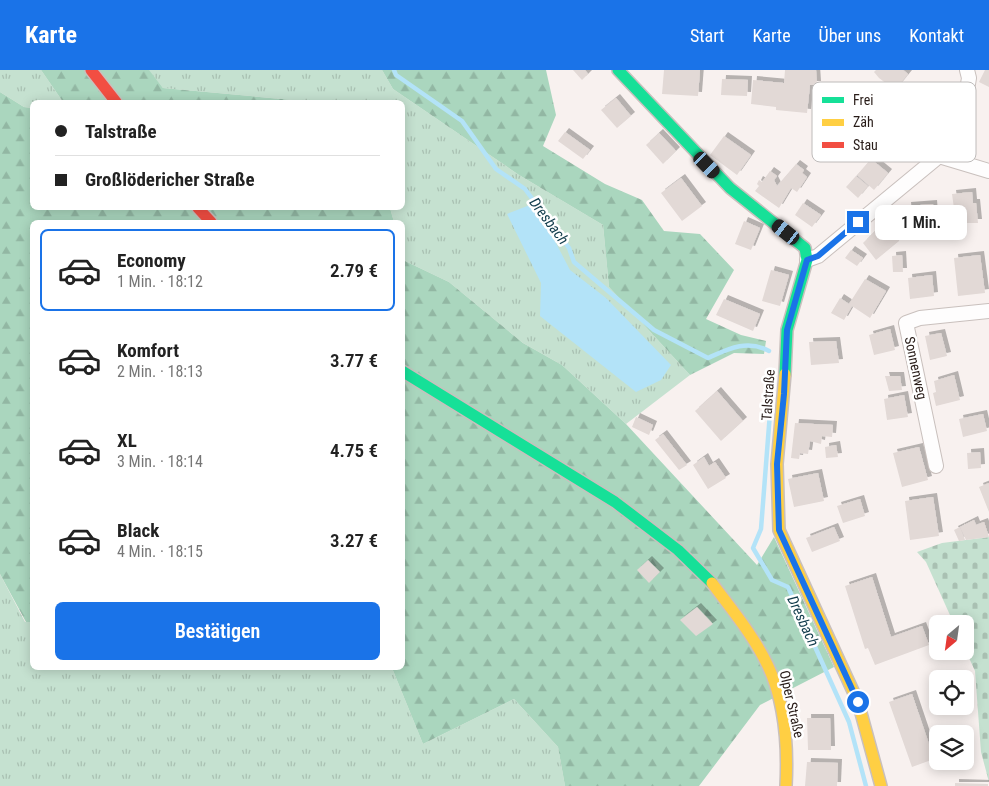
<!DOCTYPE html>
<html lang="de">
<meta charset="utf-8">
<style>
body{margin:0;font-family:"Roboto Condensed",sans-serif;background:#f6f6f6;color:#222;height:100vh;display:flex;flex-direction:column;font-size:19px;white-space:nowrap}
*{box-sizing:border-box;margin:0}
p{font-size:16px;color:#767676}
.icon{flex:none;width:28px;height:28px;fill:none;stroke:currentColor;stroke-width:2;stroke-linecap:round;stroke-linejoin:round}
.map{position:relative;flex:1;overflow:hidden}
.drawer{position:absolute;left:30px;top:150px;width:375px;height:450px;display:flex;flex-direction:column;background:#fff;border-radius:8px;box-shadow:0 2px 12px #0003}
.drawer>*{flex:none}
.top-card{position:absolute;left:30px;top:30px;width:375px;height:110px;border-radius:8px;box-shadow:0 2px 12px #0003;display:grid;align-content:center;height:110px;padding:0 25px;background:#fff}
.needle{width:32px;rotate:209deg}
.tools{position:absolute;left:929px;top:545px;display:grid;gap:10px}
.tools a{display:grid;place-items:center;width:45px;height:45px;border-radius:8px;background:#fff;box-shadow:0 2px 12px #0003;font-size:25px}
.end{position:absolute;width:22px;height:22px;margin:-11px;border:6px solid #1a73e8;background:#fff;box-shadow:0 0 0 2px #fff}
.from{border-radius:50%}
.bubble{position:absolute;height:35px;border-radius:8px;background:#fff;box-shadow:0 2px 12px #0003;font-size:16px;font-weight:600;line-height:35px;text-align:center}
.car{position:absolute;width:15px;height:30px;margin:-15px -8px;border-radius:6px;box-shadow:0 0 4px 1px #0007;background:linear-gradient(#222 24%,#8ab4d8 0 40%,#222 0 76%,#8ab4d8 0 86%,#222 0)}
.top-card b{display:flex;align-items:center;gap:18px;height:48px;font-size:19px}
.top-card b+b{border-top:1px solid #e0e0e0}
.top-card i{width:12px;height:12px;background:#222}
ul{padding:9px 0 0;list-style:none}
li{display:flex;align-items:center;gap:15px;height:82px;margin:0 10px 8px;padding:0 15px;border:2px solid transparent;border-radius:8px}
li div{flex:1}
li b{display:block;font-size:19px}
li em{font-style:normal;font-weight:600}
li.active{border-color:#1a73e8}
li>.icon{width:45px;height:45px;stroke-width:1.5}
.action{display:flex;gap:10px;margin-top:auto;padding:10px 25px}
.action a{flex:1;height:58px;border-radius:8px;background:#1a73e8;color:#fff;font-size:20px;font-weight:600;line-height:58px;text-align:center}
header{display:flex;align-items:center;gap:30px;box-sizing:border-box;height:70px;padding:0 25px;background:#1a73e8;color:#fff}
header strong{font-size:24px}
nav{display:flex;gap:28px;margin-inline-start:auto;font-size:18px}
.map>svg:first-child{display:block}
.grass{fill:url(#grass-tufts)}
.forest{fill:url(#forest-firs)}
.cemetery{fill:url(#cemetery-stones)}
.water{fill:#b3e3f8}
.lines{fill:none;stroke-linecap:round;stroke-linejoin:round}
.stream{stroke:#b3e3f8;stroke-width:4.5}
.building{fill:#e2d9d6;filter:url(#shadow)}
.street-casing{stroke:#c9c0bd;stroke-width:16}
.fast-casing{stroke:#c9c0bd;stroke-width:14}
.slow-casing{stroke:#c9c0bd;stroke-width:14}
.jam-casing{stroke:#c9c0bd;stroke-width:14}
.street{stroke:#fefdfd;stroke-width:14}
.fast{stroke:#16e098;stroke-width:11}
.slow{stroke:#ffcf43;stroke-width:11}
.jam{stroke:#f24e42;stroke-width:11}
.route{stroke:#1a73e8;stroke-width:6}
.labels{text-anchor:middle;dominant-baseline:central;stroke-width:5;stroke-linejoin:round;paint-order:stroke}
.street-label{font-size:14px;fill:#281c18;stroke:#fff}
.water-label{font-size:15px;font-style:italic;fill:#113c4c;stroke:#fff}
.key{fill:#fff;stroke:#bebbba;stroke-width:1}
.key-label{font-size:14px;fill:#281c18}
</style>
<header>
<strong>Karte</strong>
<nav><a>Start</a><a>Karte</a><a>Über uns</a><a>Kontakt</a></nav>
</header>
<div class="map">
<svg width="989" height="716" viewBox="0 0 989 716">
<defs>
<pattern id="grass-tufts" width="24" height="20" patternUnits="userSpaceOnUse" patternTransform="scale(1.25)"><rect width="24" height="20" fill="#c5e1d0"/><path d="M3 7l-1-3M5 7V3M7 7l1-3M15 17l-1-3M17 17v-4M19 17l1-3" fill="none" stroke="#a9c0b2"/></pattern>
<pattern id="forest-firs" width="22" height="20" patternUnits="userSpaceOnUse" patternTransform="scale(1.25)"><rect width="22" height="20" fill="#aad6be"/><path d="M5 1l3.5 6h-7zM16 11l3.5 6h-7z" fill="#92b7a3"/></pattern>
<pattern id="cemetery-stones" width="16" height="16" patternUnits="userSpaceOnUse" patternTransform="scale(1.25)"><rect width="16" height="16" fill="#c5e1d0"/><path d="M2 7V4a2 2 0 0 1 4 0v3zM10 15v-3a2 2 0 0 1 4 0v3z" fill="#a9c0b2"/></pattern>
<filter id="shadow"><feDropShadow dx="4" dy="-4" stdDeviation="0" flood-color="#0004"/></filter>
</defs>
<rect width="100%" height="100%" fill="#f8f1ef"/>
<!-- grass -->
<g class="grass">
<polygon points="0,0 41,0 63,32 32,32 32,38 24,37 0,22"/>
<polygon points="148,0 382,0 393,19 519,105 603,155 609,217 690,305 626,354 562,295 523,273 449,212 405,191 403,181 402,152 394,152 390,138 402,138 402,32 315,32 163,18"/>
<polygon points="0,504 25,552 32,552 32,598 392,598 423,674 514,629 558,677 565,716 0,716"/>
</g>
<!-- forest -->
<g class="forest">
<polygon points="41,0 149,0 163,18 315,32 63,32"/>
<polygon points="382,0 546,0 556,45 543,76 605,114 642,130 664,161 700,164 734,200 706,249 741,265 766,271 764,284 734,283 690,305 609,217 603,155 519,105 393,19"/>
<polygon points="0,22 24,37 32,38 32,138 390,138 394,152 32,152 32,552 26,552 0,504"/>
<polygon points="403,181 405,191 449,212 523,273 562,295 626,354 757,495 774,467 834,597 760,635 699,716 565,716 558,677 514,629 423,674 392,598 402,598"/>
</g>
<!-- cemetery -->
<polygon class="cemetery" points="989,467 989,712 981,682 975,601 965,579 965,554 954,554 926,492 917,482 942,473"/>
<!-- water -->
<polygon class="water" points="535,133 570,200 606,228 671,295 661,310 636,322 540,246 541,213 507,144"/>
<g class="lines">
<!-- stream -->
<g class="stream">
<path d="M394 0 396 5 462 51 496 99 525 119 569 178 574 192 654 260 708 288C728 279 747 269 769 281"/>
<polyline points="773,304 761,459 753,478 772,510 788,517 849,652 866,716"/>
</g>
</g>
<!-- building -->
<g class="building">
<polygon points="573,0 585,0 588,4 582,10"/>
<polygon points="664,0 700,0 698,26 662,24"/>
<polygon points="785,0 816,0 817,15 810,15 807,43 776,40 776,37 751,34 753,10 784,13"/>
<polygon points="876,0 903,0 908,4 895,20 879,8 874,2"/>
<polygon points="985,0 989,0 989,17 979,12"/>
<polygon points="722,9 748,10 747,26 721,25"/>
<polygon points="616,28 631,46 617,58 601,40"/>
<polygon points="565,62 590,80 583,89 558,71"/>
<polygon points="659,63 676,81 663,94 646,75"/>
<polygon points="724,66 751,85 737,105 710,85"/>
<polygon points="871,89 888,103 874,120 857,105"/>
<polygon points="796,94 804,100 802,103 807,107 797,122 791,118 779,138 755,121 759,116 757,114 759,110 762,112 770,101 777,106 774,110 777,116"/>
<polygon points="856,106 868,116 858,128 846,117"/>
<polygon points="681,108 702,136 682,151 661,123"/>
<polygon points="972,122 973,133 976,133 978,153 956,153 952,124"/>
<polygon points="803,133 821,145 812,157 795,145"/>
<polygon points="933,134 934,146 931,147 933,165 910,167 907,136"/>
<polygon points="744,151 760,158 751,180 735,174"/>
<polygon points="883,153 899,171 876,190 863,173"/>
<polygon points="851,180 863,188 857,196 845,188"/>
<polygon points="902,185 903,202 893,202 892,186"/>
<polygon points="980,185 985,223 958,226 954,188"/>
<polygon points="771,200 789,205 780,236 762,231"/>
<polygon points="932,205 934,226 910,229 908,208"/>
<polygon points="865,209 886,221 870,248 852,236 844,250 831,243 840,228 849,234"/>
<polygon points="724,229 760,244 753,261 716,245"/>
<polygon points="890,259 895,280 874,285 869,265"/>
<polygon points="941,263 947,286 930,290 925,266"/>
<polygon points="836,271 839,293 811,295 809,272"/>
<polygon points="954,305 960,330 936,336 933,323 936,322 934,311"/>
<polygon points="885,306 900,306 902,320 889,321"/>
<polygon points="717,321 743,351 721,371 695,341"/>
<polygon points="904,325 908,347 887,350 884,329"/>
<polygon points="983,344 987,361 963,367 959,349"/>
<polygon points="636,347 653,355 649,365 632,357"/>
<polygon points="795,353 833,355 832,367 822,366 821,374 810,371 808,384 800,383 799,389 791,388"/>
<polygon points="663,364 687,395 679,400 655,370"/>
<polygon points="836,375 838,387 826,388 825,377"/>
<polygon points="919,377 928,410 902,417 893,383"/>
<polygon points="980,382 981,398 968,399 967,383"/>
<polygon points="704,387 709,396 715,392 726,408 708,419 693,395"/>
<polygon points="818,403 824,431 794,437 788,409"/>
<polygon points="989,413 989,442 979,417"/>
<polygon points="933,427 939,466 910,470 905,431"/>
<polygon points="860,429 865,446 843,453 837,436"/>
<polygon points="974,450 976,455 984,452 989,467 966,470 960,457"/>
<polygon points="834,457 840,471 812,482 806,468"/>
<polygon points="960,457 965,470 959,471 954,460"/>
<polygon points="648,490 660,502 649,513 637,500"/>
<polygon points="872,507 891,567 922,556 929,575 875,595 868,578 865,579 845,516"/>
<polygon points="697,537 713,554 696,566 680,550"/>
<polygon points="912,624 934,689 912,697 889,632"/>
<polygon points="807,648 830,648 831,680 808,680"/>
<polygon points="807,692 838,693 837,716 805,716"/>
<polygon points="955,713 988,714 988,716 955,716"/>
</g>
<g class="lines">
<!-- street casing -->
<g class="street-casing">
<g id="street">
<polyline points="939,86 989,101"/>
<polyline points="807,190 818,186 939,86 955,58 966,26 969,8 967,0"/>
<polyline points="936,396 906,253 920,248 989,241"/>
</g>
</g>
<!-- fast casing -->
<g class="fast-casing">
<g id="fast">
<polyline points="618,0 730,118 805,178 807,190 787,260 785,304"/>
<polyline points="402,301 615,432 678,480 712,513"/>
</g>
</g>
<!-- slow casing -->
<g class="slow-casing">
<g id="slow">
<polyline points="785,304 777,394 779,460 858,632 881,716"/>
<path d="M712 513C732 540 754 566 768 596 785 632 788 677 786 716"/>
</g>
</g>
<!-- jam casing -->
<g class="jam-casing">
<g id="jam">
<polyline points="91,0 116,32"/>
<polyline points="198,138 211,152"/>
</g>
</g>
<!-- street -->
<use href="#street" class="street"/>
<!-- fast -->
<use href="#fast" class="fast"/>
<!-- slow -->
<use href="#slow" class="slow"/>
<!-- jam -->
<use href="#jam" class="jam"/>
</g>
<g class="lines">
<!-- route -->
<polyline class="route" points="858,152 818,186 807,190 787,260 784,324 777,394 779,460 858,632"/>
</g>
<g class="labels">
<!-- street labels -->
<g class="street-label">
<text transform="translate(916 298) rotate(78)">Sonnenweg</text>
<text transform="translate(768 325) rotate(-86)">Talstraße</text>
<text transform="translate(792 634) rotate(77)">Olper Straße</text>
</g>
<!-- water labels -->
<g class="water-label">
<text transform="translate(549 151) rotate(53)">Dresbach</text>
<text transform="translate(803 551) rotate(65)">Dresbach</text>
</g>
</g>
<!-- legend -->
<rect x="812" y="12" width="164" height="80" rx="8" class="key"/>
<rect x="822" y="27" width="22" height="6" fill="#16e098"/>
<rect x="822" y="49" width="22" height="7" fill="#ffcf43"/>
<rect x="822" y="72" width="22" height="6" fill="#f24e42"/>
<g class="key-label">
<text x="853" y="35">Frei</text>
<text x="853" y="57">Zäh</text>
<text x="853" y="80">Stau</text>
</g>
</svg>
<div class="tools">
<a><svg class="needle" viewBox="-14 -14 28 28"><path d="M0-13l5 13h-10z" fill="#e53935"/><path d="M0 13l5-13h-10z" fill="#767676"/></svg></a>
<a><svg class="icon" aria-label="locate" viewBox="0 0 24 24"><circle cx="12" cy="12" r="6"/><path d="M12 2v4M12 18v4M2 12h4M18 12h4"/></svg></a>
<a><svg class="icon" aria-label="layers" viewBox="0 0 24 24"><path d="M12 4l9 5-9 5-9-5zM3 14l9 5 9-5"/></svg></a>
</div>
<i class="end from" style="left:858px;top:632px"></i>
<i class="end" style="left:858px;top:152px"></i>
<div class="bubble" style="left:875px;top:135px;width:92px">1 Min.</div>
<i class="car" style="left:707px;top:95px;rotate:136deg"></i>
<i class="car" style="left:786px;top:162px;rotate:308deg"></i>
<div class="top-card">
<b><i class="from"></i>Talstraße</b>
<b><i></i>Großlödericher Straße</b>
</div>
<section class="drawer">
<ul>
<li class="active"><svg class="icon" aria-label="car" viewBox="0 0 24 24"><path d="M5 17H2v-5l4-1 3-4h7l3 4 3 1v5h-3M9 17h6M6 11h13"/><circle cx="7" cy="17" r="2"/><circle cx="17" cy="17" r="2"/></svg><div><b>Economy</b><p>1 Min. · 18:12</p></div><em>2.79 €</em></li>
<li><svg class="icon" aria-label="car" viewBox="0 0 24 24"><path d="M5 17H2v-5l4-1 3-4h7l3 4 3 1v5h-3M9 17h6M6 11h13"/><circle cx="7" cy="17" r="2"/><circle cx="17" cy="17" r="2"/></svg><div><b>Komfort</b><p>2 Min. · 18:13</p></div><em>3.77 €</em></li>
<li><svg class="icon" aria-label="car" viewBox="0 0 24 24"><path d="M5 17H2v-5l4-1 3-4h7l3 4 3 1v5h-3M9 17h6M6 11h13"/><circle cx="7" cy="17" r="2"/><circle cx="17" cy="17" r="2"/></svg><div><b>XL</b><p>3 Min. · 18:14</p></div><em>4.75 €</em></li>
<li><svg class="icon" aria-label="car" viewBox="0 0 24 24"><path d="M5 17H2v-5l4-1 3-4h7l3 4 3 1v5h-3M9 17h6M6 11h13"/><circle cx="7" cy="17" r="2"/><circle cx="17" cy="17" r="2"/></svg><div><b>Black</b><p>4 Min. · 18:15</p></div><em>3.27 €</em></li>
</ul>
<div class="action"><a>Bestätigen</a></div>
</section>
</div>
